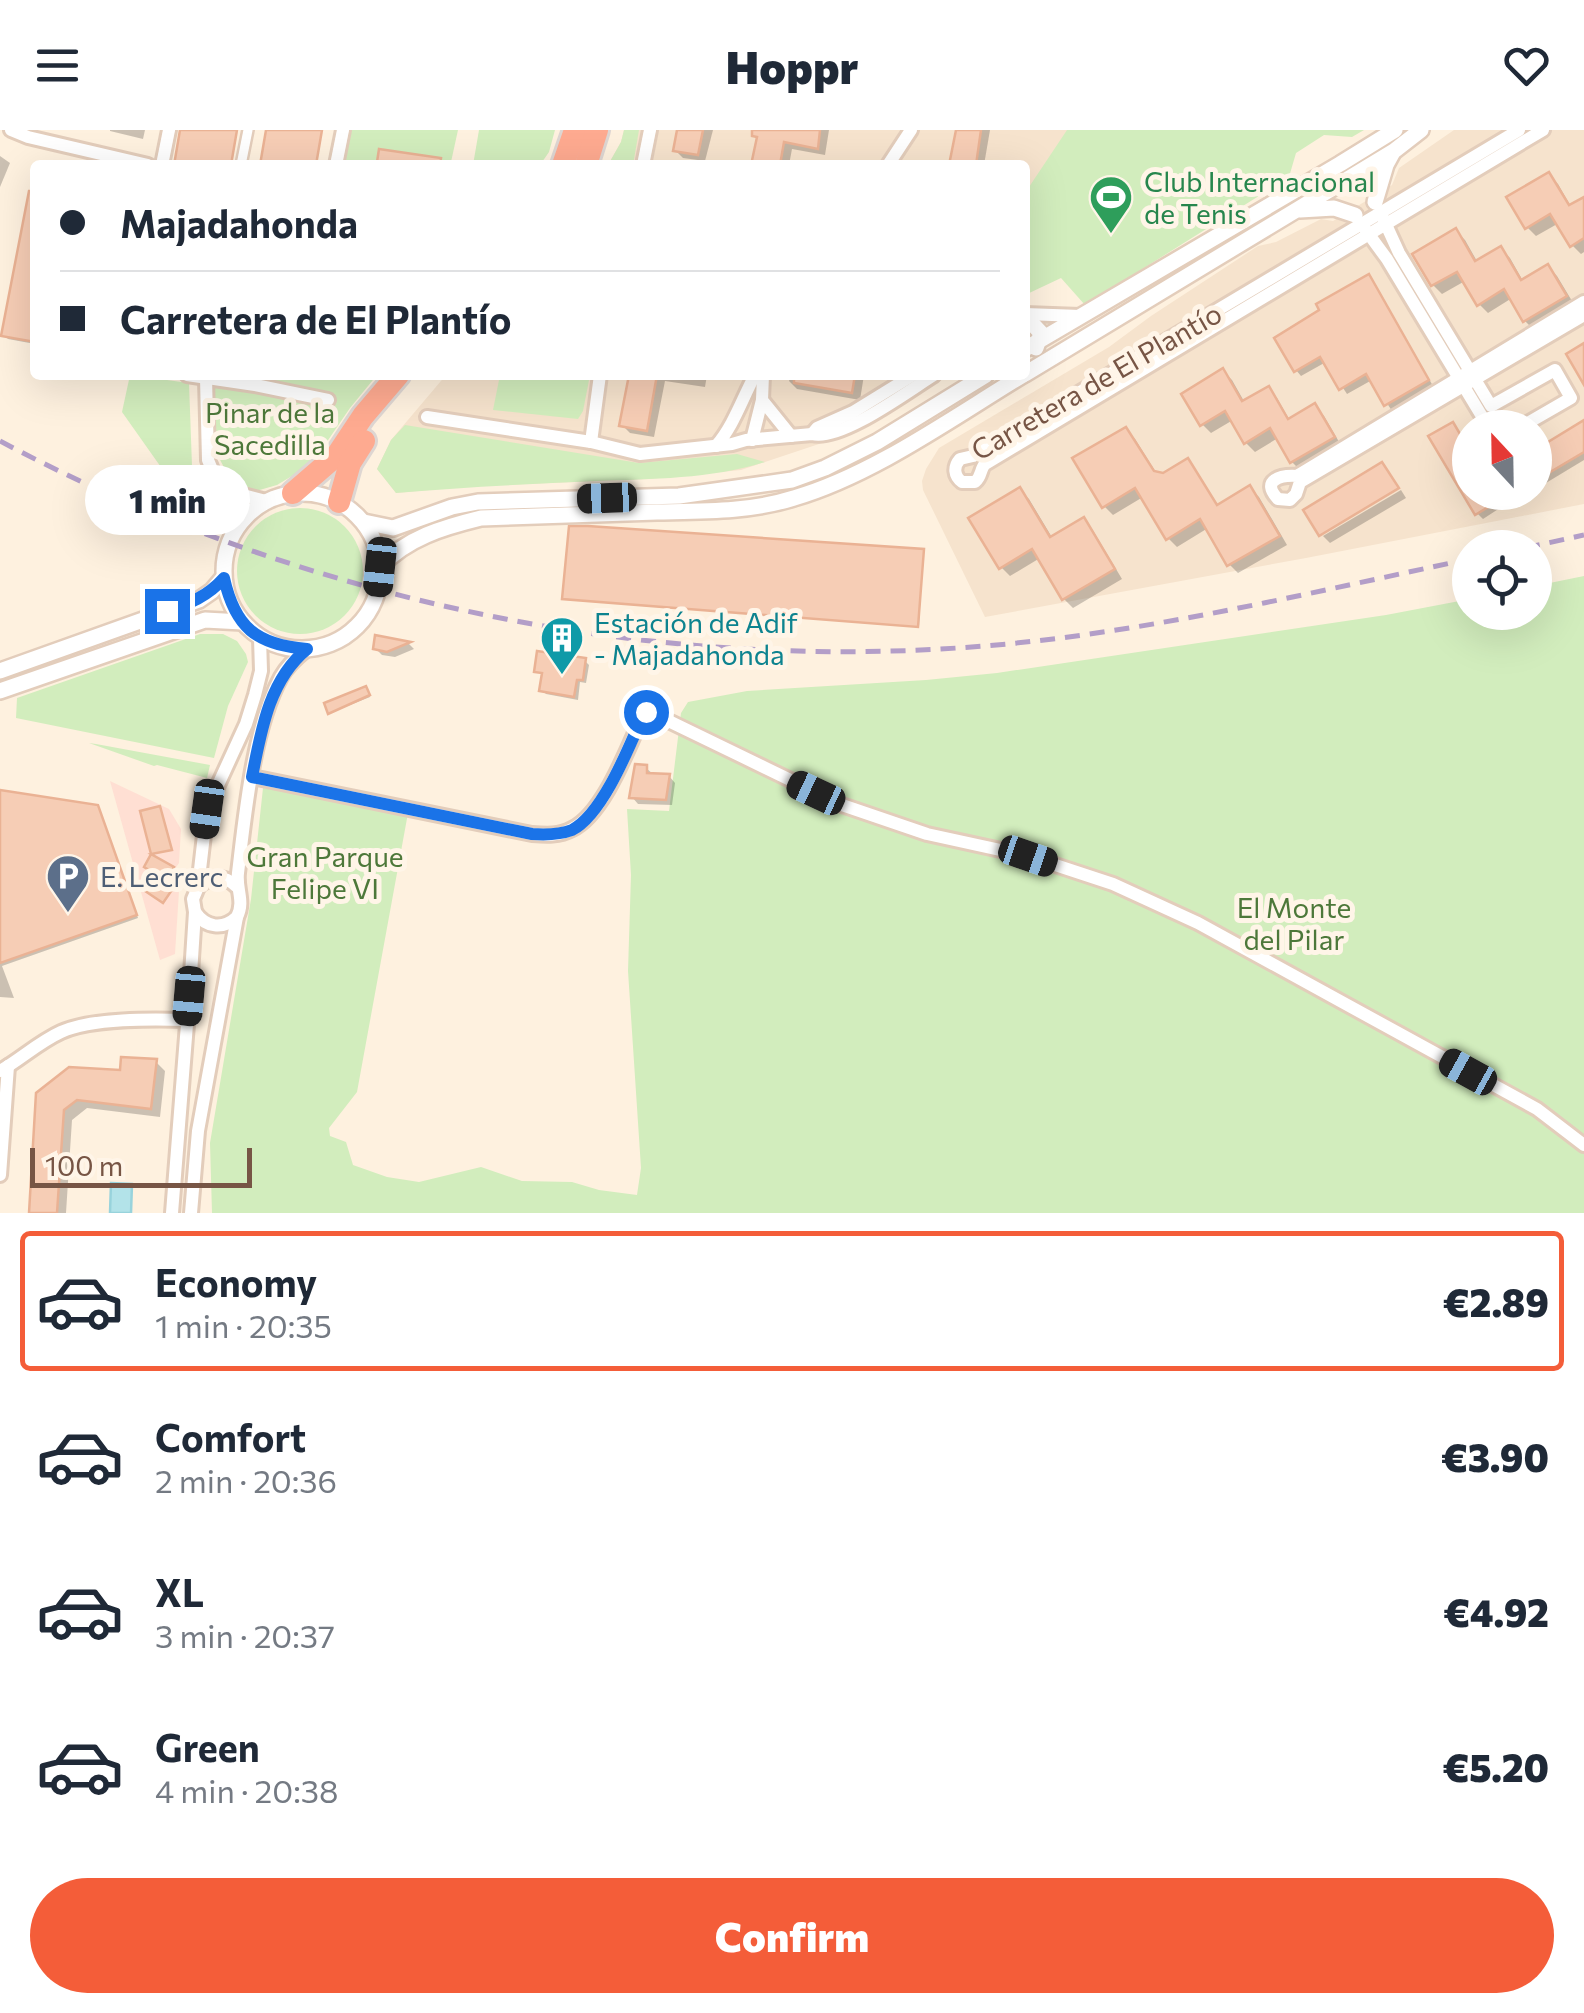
<!DOCTYPE html>
<meta charset="utf-8">
<style>
body{margin:0;font-family:Commissioner,sans-serif;background:#f6f6f7;color:#1f2937;height:100vh;display:flex;flex-direction:column;font-size:38px;white-space:nowrap}
*{box-sizing:border-box;margin:0}
p{font-size:32px;color:#747a83}
.icon{flex:none;width:55px;height:55px;fill:none;stroke:currentColor;stroke-width:2;stroke-linecap:round;stroke-linejoin:round}
.map{position:relative;height:1083px;overflow:hidden}
.side{display:flex;flex-direction:column;background:#fff;flex:1}
.side>*{flex:none}
.guide{position:absolute;left:30px;top:30px;width:1000px;height:220px;border-radius:10px;box-shadow:0 10px 40px #0002;display:grid;align-content:center;height:220px;padding:0 30px;background:#fff}
.needle{width:65px;rotate:338deg}
.buttons{position:absolute;left:1452px;top:280px;display:grid;gap:20px}
.buttons a{display:grid;place-items:center;width:100px;height:100px;border-radius:50%;background:#fff;box-shadow:0 10px 40px #0002;font-size:50px}
.scale{position:absolute;left:30px;bottom:25px;width:222px;box-sizing:border-box;padding-left:10px;border:5px solid #775545;border-top:0;font-size:28px;line-height:35px;white-space:nowrap;color:#775545;-webkit-text-stroke:8px #fff5e8;paint-order:stroke}
.end{position:absolute;width:45px;height:45px;margin:-22px;border:12px solid #1a73e8;background:#fff;box-shadow:0 0 0 5px #fff}
.from{border-radius:50%}
.bubble{position:absolute;height:70px;border-radius:35px;background:#fff;box-shadow:0 10px 40px #0002;font-size:32px;font-weight:800;line-height:70px;text-align:center}
.car{position:absolute;width:30px;height:60px;margin:-30px -15px;border-radius:12px;box-shadow:0 0 8px 2px #0007;background:linear-gradient(#222 24%,#8ab4d8 0 40%,#222 0 76%,#8ab4d8 0 86%,#222 0)}
.guide b{display:flex;align-items:center;gap:35px;height:95px;font-size:38px}
.guide b+b{border-top:2px solid #e0e1e3}
.guide i{width:25px;height:25px;background:#1f2937}
ul{padding:18px 0 0;list-style:none}
li{display:flex;align-items:center;gap:30px;height:140px;margin:0 20px 15px;padding:0 10px;border:5px solid transparent;border-radius:10px}
li div{flex:1}
li b{display:block;font-size:38px}
li em{font-style:normal;font-weight:800}
li.active{border-color:#f45d39}
li>.icon{width:90px;height:90px;stroke-width:1.5}
.primary-button{display:flex;gap:20px;margin-top:auto;padding:20px 30px}
.primary-button a{flex:1;height:115px;border-radius:60px;background:#f45d39;color:#fff;font-size:40px;font-weight:800;line-height:115px;text-align:center}
header{display:flex;justify-content:space-between;align-items:center;height:130px;padding:0 30px;background:#fff;font-size:45px;font-weight:800}
.map>svg:first-child{display:block}
.residential{fill:#f6e3cd;fill-rule:evenodd}
.commercial{fill:#ffdfd3}
.green{fill:#d2edbd}
.water{fill:#b3e3e9;stroke:#98d3dc;stroke-width:2.5}
.shadow{fill:#0003}
.building{fill:#f6cdb5;stroke:#eab294;stroke-width:2.5}
.lines{fill:none;stroke-linecap:round;stroke-linejoin:round}
.pedestrian-casing{stroke:#e3cdbb;stroke-width:14}
.minor-casing{stroke:#e3cdbb;stroke-width:18}
.tertiary-casing{stroke:#e3cdbb;stroke-width:20}
.motorway-casing{stroke:#ded6d2;stroke-width:28}
.pedestrian{stroke:#fff;stroke-width:9}
.minor{stroke:#fff;stroke-width:12}
.tertiary{stroke:#fff;stroke-width:15}
.motorway{stroke:#feaa90;stroke-width:22}
.rail{stroke:#b39ec8;stroke-width:5;stroke-dasharray:15 10;stroke-linecap:butt}
.route{stroke:#1a73e8;stroke-width:12}
.labels{text-anchor:middle;dominant-baseline:central;stroke-width:10;stroke-linejoin:round;paint-order:stroke}
.leisure-label{font-size:28px;fill:#27864d;stroke:#fff5e8;text-anchor:start}
.street-label{font-size:28px;fill:#775545;stroke:#fff5e8}
.park-label{font-size:28px;fill:#4d783a;stroke:#fff5e8}
.culture-label{font-size:28px;fill:#0d838f;stroke:#fff5e8;text-anchor:start}
.service-label{font-size:28px;fill:#4e5e75;stroke:#fff5e8;text-anchor:start}
</style>
<header><svg class="icon" aria-label="menu" viewBox="0 0 24 24"><path d="M4 6h16M4 12h16M4 18h16"/></svg>Hoppr<svg class="icon" aria-label="heart" viewBox="0 0 24 24"><path d="M12 20l-8-8c-3-5 5-10 8-4 3-6 11-1 8 4z"/></svg></header>
<div class="map">
<svg width="1584" height="1083" viewBox="0 0 1584 1083">
<rect width="100%" height="100%" fill="#fef1df"/>
<!-- residential -->
<g class="residential">
<polygon points="624,0 1069,0 1025,65 1025,35 608,35 621,12"/>
<path d="M1454 0H1584V374L1306 428 985 487 923 360 922 351 926 339 939 318 1109 217 1151 186 1258 116 1276 112 1321 89 1333 91 1392 55 1399 38ZM1470 298H1535V362H1470Z"/>
<polygon points="446,245 942,245 943,248 849,304 741,340 648,349 474,356 396,363 377,339 391,310"/>
</g>
<!-- commercial -->
<polygon class="commercial" points="110,651 169,679 181,699 179,733 170,746 177,753 179,761 175,824 160,830"/>
<!-- green -->
<g class="green">
<polygon points="351,0 458,0 451,32 438,31 437,35 344,35"/>
<polygon points="479,0 555,0 549,22 540,35 473,35"/>
<polygon points="624,0 639,0 633,35 608,35 621,12"/>
<polygon points="1067,0 1364,0 1352,7 1324,5 1296,23 1289,47 1085,175 1061,148 1025,165 1025,63"/>
<polygon points="130,245 189,253 192,336 223,395 199,391 122,282"/>
<polygon points="214,245 377,245 350,278 322,319 302,340 277,355 256,361 243,357 230,349 217,324"/>
<polygon points="500,245 590,245 583,281 578,289 493,280"/>
<path d="M405 295 639 333 737 324 765 332C712 349 652 349 597 351 530 354 463 357 396 363L377 339 391 310Z"/>
<circle cx="300" cy="441" r="63"/>
<polygon points="1584,446 1584,1083 212,1083 210,1013 251,769 263,658 408,683 357,962 329,998 330,1006 346,1012 353,1035 387,1047 419,1052 481,1037 522,1051 572,1052 599,1060 637,1065 641,1038 628,841 631,745 627,679 669,681 681,583 688,572 747,561 926,550 997,543 1386,485 1470,469 1470,482 1535,482 1535,456"/>
<polygon points="200,504 223,504 237,511 246,524 248,532 228,576 214,628 16,588 17,568"/>
<polygon points="89,613 96,614 210,635 207,648 157,635 154,636"/>
</g>
<!-- water -->
<polygon class="water" points="111,1053 132,1054 131,1083 110,1083"/>
<!-- shadow -->
<g class="shadow">
<polygon points="110,0 145,0 143,9 110,1 110,2"/>
<polygon points="679,0 713,0 705,31 683,28 675,20"/>
<polygon points="761,0 829,0 825,25 792,19 789,35 754,35"/>
<polygon points="958,0 990,0 984,35 951,35"/>
<polygon points="0,26 10,33 0,57"/>
<polygon points="35,43 35,214 8,209 4,205"/>
<polygon points="1548,45 1558,54 1571,77 1584,69 1584,122 1581,124 1572,115 1559,93 1536,106 1527,97"/>
<polygon points="1456,101 1465,110 1478,133 1501,119 1510,128 1523,151 1548,137 1557,146 1575,176 1534,200 1525,191 1512,168 1488,183 1479,174 1465,151 1442,164 1433,155 1415,125"/>
<polygon points="1368,147 1374,153 1433,256 1392,281 1372,250 1347,264 1326,232 1301,246 1296,240"/>
<polygon points="1223,241 1232,250 1245,273 1268,259 1277,268 1290,291 1315,277 1324,286 1342,317 1301,341 1292,332 1278,308 1255,322 1246,313 1233,290 1211,303 1202,294"/>
<polygon points="631,245 707,245 705,257 665,251 654,307 630,303 622,295"/>
<polygon points="791,245 864,245 860,270 797,259 789,251"/>
<polygon points="1584,293 1584,330 1541,356 1535,353 1535,323"/>
<polygon points="1452,295 1470,321 1470,362 1519,362 1502,373 1503,376 1483,389 1477,383 1431,307"/>
<polygon points="1126,300 1135,309 1157,344 1163,345 1187,331 1196,340 1219,377 1250,358 1259,367 1287,415 1238,443 1229,434 1208,398 1177,417 1168,408 1143,367 1113,385 1104,376"/>
<polygon points="1020,360 1029,369 1053,409 1083,390 1092,399 1122,449 1073,478 1064,469 1040,428 1010,446 1001,437"/>
<polygon points="1401,360 1406,368 1330,413 1323,406"/>
<polygon points="923,422 919,497 566,469"/>
<polygon points="377,508 409,514 414,519 395,527 382,525 375,518"/>
<polygon points="585,531 589,535 586,553 580,552 578,570 546,564 542,560 544,546 537,541"/>
<polygon points="367,560 370,567 330,583"/>
<polygon points="646,638 653,644 669,646 675,653 672,675 638,674 632,667"/>
<polygon points="0,662 97,677 100,681 138,788 2,836 14,868 0,867"/>
<polygon points="156,932 165,941 160,987 87,978 72,990 66,1083 31,1083 39,964 122,943"/>
</g>
<!-- building -->
<g class="building">
<polygon points="180,0 237,0 231,35 174,35"/>
<polygon points="266,0 322,0 316,35 260,35"/>
<polygon points="677,0 703,0 698,25 673,21"/>
<polygon points="752,0 820,0 818,19 784,12 780,35 751,35 757,7 752,6"/>
<polygon points="956,0 981,0 976,35 949,35"/>
<polygon points="379,19 441,28 440,35 398,35 377,32"/>
<polygon points="1549,42 1569,75 1584,67 1584,108 1570,117 1550,84 1525,99 1506,67"/>
<polygon points="29,61 35,61 35,212 1,206"/>
<polygon points="1456,98 1475,131 1501,116 1521,150 1548,134 1567,166 1523,192 1504,159 1477,176 1457,142 1431,156 1412,124"/>
<polygon points="1369,144 1429,250 1384,276 1366,244 1339,260 1320,227 1294,242 1274,208 1319,180 1316,174"/>
<polygon points="1584,213 1584,255 1566,224"/>
<polygon points="1223,238 1242,271 1269,256 1288,289 1315,273 1335,307 1290,333 1270,298 1244,314 1225,281 1200,296 1181,264"/>
<polygon points="629,245 657,245 647,301 619,296"/>
<polygon points="794,245 855,245 852,263 794,253"/>
<polygon points="1584,290 1584,322 1535,351 1535,320"/>
<polygon points="1453,292 1470,321 1470,362 1495,362 1500,370 1475,385 1428,306"/>
<polygon points="1126,297 1154,341 1163,343 1188,328 1217,375 1250,355 1280,406 1227,436 1200,389 1166,410 1135,358 1102,378 1072,328"/>
<polygon points="1382,332 1399,358 1319,406 1303,380"/>
<polygon points="1020,357 1050,407 1084,387 1115,439 1062,470 1032,419 999,439 968,388"/>
<polygon points="569,396 588,396 924,419 918,497 562,469"/>
<polygon points="375,505 411,512 387,522 373,519"/>
<polygon points="537,521 586,528 583,550 577,550 574,567 539,561 542,543 534,542"/>
<polygon points="366,556 370,565 328,584 324,573"/>
<polygon points="635,634 647,635 647,643 670,644 666,670 629,668"/>
<polygon points="0,660 98,675 137,785 0,833"/>
<polygon points="160,676 172,720 151,724 174,737 166,750 144,737 151,724 140,681"/>
<polygon points="156,746 174,757 163,773 145,761"/>
<polygon points="121,927 157,929 151,979 77,970 64,980 57,1083 29,1083 36,963 69,937 120,940"/>
</g>
<g class="lines">
<!-- pedestrian casing -->
<g class="pedestrian-casing">
<polyline id="pedestrian" points="241,35 248,0"/>
</g>
<!-- minor casing -->
<g class="minor-casing">
<g id="minor">
<polyline points="11,0 28,7 148,35"/>
<path d="M1519 0 973 326 960 329C953 337 954 346 962 352H975C982 346 980 339 985 334L1543 0"/>
<polyline points="162,35 169,0"/>
<polyline points="336,35 343,0"/>
<polyline points="643,35 650,0"/>
<polyline points="888,35 911,0"/>
<polyline points="1383,88 1399,123 1491,276 1555,240 1571,268 1519,298"/>
<polyline points="1365,99 1387,129 1489,298"/>
<path d="M1584 172 1297 346C1281 345 1260 350 1278 369L1290 370 1296 364 1300 352 1584 185"/>
<polyline points="1025,184 1080,186"/>
<polyline points="187,245 255,255 328,270"/>
<polyline points="763,245 762,270 791,306"/>
<polyline points="206,248 208,330 228,378 234,401"/>
<path d="M427 287 591 312 640 324 732 314 746 310 812 304C840 312 908 261 934 245"/>
<polyline points="812,304 817,298 853,282 913,245"/>
<polyline points="752,310 762,270"/>
<polyline points="591,312 600,245"/>
<path d="M716 316C734 295 742 269 755 245"/>
<polyline points="218,353 239,364 266,371"/>
<path d="M252 647 532 704C546 705 559 706 572 699 604 684 628 617 643 585L650 582 842 675 927 704 1028 726 1113 754 1198 793 1537 979 1584 1015"/>
<path d="M198 757C211 745 224 745 236 756"/>
<path d="M195 782C206 798 223 800 237 787"/>
<path d="M0 941C21 929 39 912 61 902 92 888 152 889 187 890"/>
<polyline points="0,1045 8,936"/>
<polyline points="172,1083 191,844 195,782 193,769 198,757 207,679 246,594 255,565 261,541 260,508"/>
<path d="M191 1083 198 1001 237 787C245 771 236 760 238 743 245 685 253 598 281 547 287 536 297 527 307 519"/>
</g>
</g>
<!-- tertiary casing -->
<g class="tertiary-casing">
<g id="tertiary">
<polyline points="1375,72 1386,35 1392,24"/>
<polyline points="1300,80 1334,78 1355,85"/>
<polyline points="1025,186 1041,203 1036,218"/>
<polyline points="1025,219 1340,34 1395,0"/>
<polyline points="1025,244 1394,21 1421,0"/>
<circle cx="302" cy="441" r="78"/>
<polyline points="364,392 393,398 452,377 478,372 679,366 792,350 825,338 877,312 986,245"/>
<path d="M380 437C406 408 444 397 481 388 539 386 598 384 657 382 702 381 750 382 794 368 873 345 952 288 1023 245"/>
<polyline points="0,541 199,470 212,461 223,448"/>
<polyline points="0,561 205,490 242,492"/>
</g>
</g>
<!-- motorway casing -->
<g class="motorway-casing">
<g id="motorway">
<polyline points="563,35 575,0"/>
<polyline points="586,35 597,0"/>
<polyline points="293,363 337,325 363,286 398,245"/>
<polyline points="339,372 350,333 364,311"/>
</g>
</g>
<!-- pedestrian -->
<use href="#pedestrian" class="pedestrian"/>
<!-- minor -->
<use href="#minor" class="minor"/>
<!-- tertiary -->
<use href="#tertiary" class="tertiary"/>
<!-- motorway -->
<use href="#motorway" class="motorway"/>
<!-- rail -->
<g class="rail">
<path d="M0 311C305 473 662 547 1007 514 1163 499 1317 461 1470 429"/>
<polyline points="1525,418 1584,405"/>
</g>
</g>
<g class="lines">
<!-- route -->
<path class="route" d="M167 481C190 473 207 467 224 448 235 497 256 515 307 519 269 550 261 601 252 647L532 704C546 705 559 705 572 700 603 684 629 617 643 585L646 582"/>
</g>
<!-- icons -->
<defs>
<g id="stadium-pin" transform="scale(2.25)"><path d="M0 17L-7.5 6A9.5 9.5 0 1 1 7.5 6Z" fill="#2e9e5b" stroke="#fff5e8"/><path d="M0-5a6.5 5 0 1 0 0 10a6.5 5 0 1 0 0-10ZM-3.5-1.8h7v3.6h-7Z" fill="#fff"/></g>
<g id="building-pin" transform="scale(2.25)"><path d="M0 17L-7.5 6A9.5 9.5 0 1 1 7.5 6Z" fill="#0f9aa8" stroke="#fff5e8"/><path d="M-4-6H4V6H1V3H-1V6H-4ZM-2.5-4.3h1.7v1.8h-1.7ZM.8-4.3h1.7v1.8H.8ZM-2.5-1h1.7V.8h-1.7ZM.8-1h1.7V.8H.8Z" fill="#fff"/></g>
<g id="parking-pin" transform="scale(2.25)"><path d="M0 17L-7.5 6A9.5 9.5 0 1 1 7.5 6Z" fill="#5c6f8a" stroke="#fff5e8"/><path d="M-3.5-5.5H1a3.5 3.5 0 0 1 0 7H-1V5.5H-3.5ZM-1-3.4V-.6H.8a1.4 1.4 0 0 0 0-2.8Z" fill="#fff"/></g>
</defs>
<g fill-rule="evenodd">
<use href="#stadium-pin" x="1111" y="67"/>
<use href="#building-pin" x="562" y="508"/>
<use href="#parking-pin" x="68" y="746"/>
</g>
<g class="labels">
<!-- leisure labels -->
<g class="leisure-label">
<text x="1144" y="51">Club Internacional<tspan x="1144" dy="32">de Tenis</tspan></text>
</g>
<!-- street labels -->
<g class="street-label">
<text transform="translate(1096 251) rotate(-30)">Carretera de El Plantío</text>
</g>
<!-- park labels -->
<g class="park-label">
<text x="270" y="282">Pinar de la<tspan x="270" dy="32">Sacedilla</tspan></text>
<text x="325" y="726">Gran Parque<tspan x="325" dy="32">Felipe VI</tspan></text>
<text x="1294" y="777">El Monte<tspan x="1294" dy="32">del Pilar</tspan></text>
</g>
<!-- culture labels -->
<g class="culture-label">
<text x="594" y="492">Estación de Adif<tspan x="594" dy="32">- Majadahonda</tspan></text>
</g>
<!-- service labels -->
<g class="service-label">
<text x="100" y="746">E. Lecrerc</text>
</g>
</g>
</svg>
<div class="buttons">
<a><svg class="needle" viewBox="-14 -14 28 28"><path d="M0-13l5 13h-10z" fill="#e53935"/><path d="M0 13l5-13h-10z" fill="#747a83"/></svg></a>
<a><svg class="icon" aria-label="locate" viewBox="0 0 24 24"><circle cx="12" cy="12" r="6"/><path d="M12 2v4M12 18v4M2 12h4M18 12h4"/></svg></a>
</div>
<div class="scale">100 m</div>
<i class="end from" style="left:646px;top:582px"></i>
<i class="end" style="left:167px;top:481px"></i>
<div class="bubble" style="left:85px;top:335px;width:165px">1 min</div>
<i class="car" style="left:607px;top:368px;rotate:268deg"></i>
<i class="car" style="left:380px;top:437px;rotate:186deg"></i>
<i class="car" style="left:816px;top:663px;rotate:295deg"></i>
<i class="car" style="left:207px;top:679px;rotate:188deg"></i>
<i class="car" style="left:1028px;top:726px;rotate:109deg"></i>
<i class="car" style="left:189px;top:866px;rotate:185deg"></i>
<i class="car" style="left:1468px;top:942px;rotate:299deg"></i>
<div class="guide">
<b><i class="from"></i>Majadahonda</b>
<b><i></i>Carretera de El Plantío</b>
</div>
</div>
<section class="side">
<ul>
<li class="active"><svg class="icon" aria-label="car" viewBox="0 0 24 24"><path d="M5 17H2v-5l4-1 3-4h7l3 4 3 1v5h-3M9 17h6M6 11h13"/><circle cx="7" cy="17" r="2"/><circle cx="17" cy="17" r="2"/></svg><div><b>Economy</b><p>1 min · 20:35</p></div><em>€2.89</em></li>
<li><svg class="icon" aria-label="car" viewBox="0 0 24 24"><path d="M5 17H2v-5l4-1 3-4h7l3 4 3 1v5h-3M9 17h6M6 11h13"/><circle cx="7" cy="17" r="2"/><circle cx="17" cy="17" r="2"/></svg><div><b>Comfort</b><p>2 min · 20:36</p></div><em>€3.90</em></li>
<li><svg class="icon" aria-label="car" viewBox="0 0 24 24"><path d="M5 17H2v-5l4-1 3-4h7l3 4 3 1v5h-3M9 17h6M6 11h13"/><circle cx="7" cy="17" r="2"/><circle cx="17" cy="17" r="2"/></svg><div><b>XL</b><p>3 min · 20:37</p></div><em>€4.92</em></li>
<li><svg class="icon" aria-label="car" viewBox="0 0 24 24"><path d="M5 17H2v-5l4-1 3-4h7l3 4 3 1v5h-3M9 17h6M6 11h13"/><circle cx="7" cy="17" r="2"/><circle cx="17" cy="17" r="2"/></svg><div><b>Green</b><p>4 min · 20:38</p></div><em>€5.20</em></li>
</ul>
<div class="primary-button"><a>Confirm</a></div>
</section>
